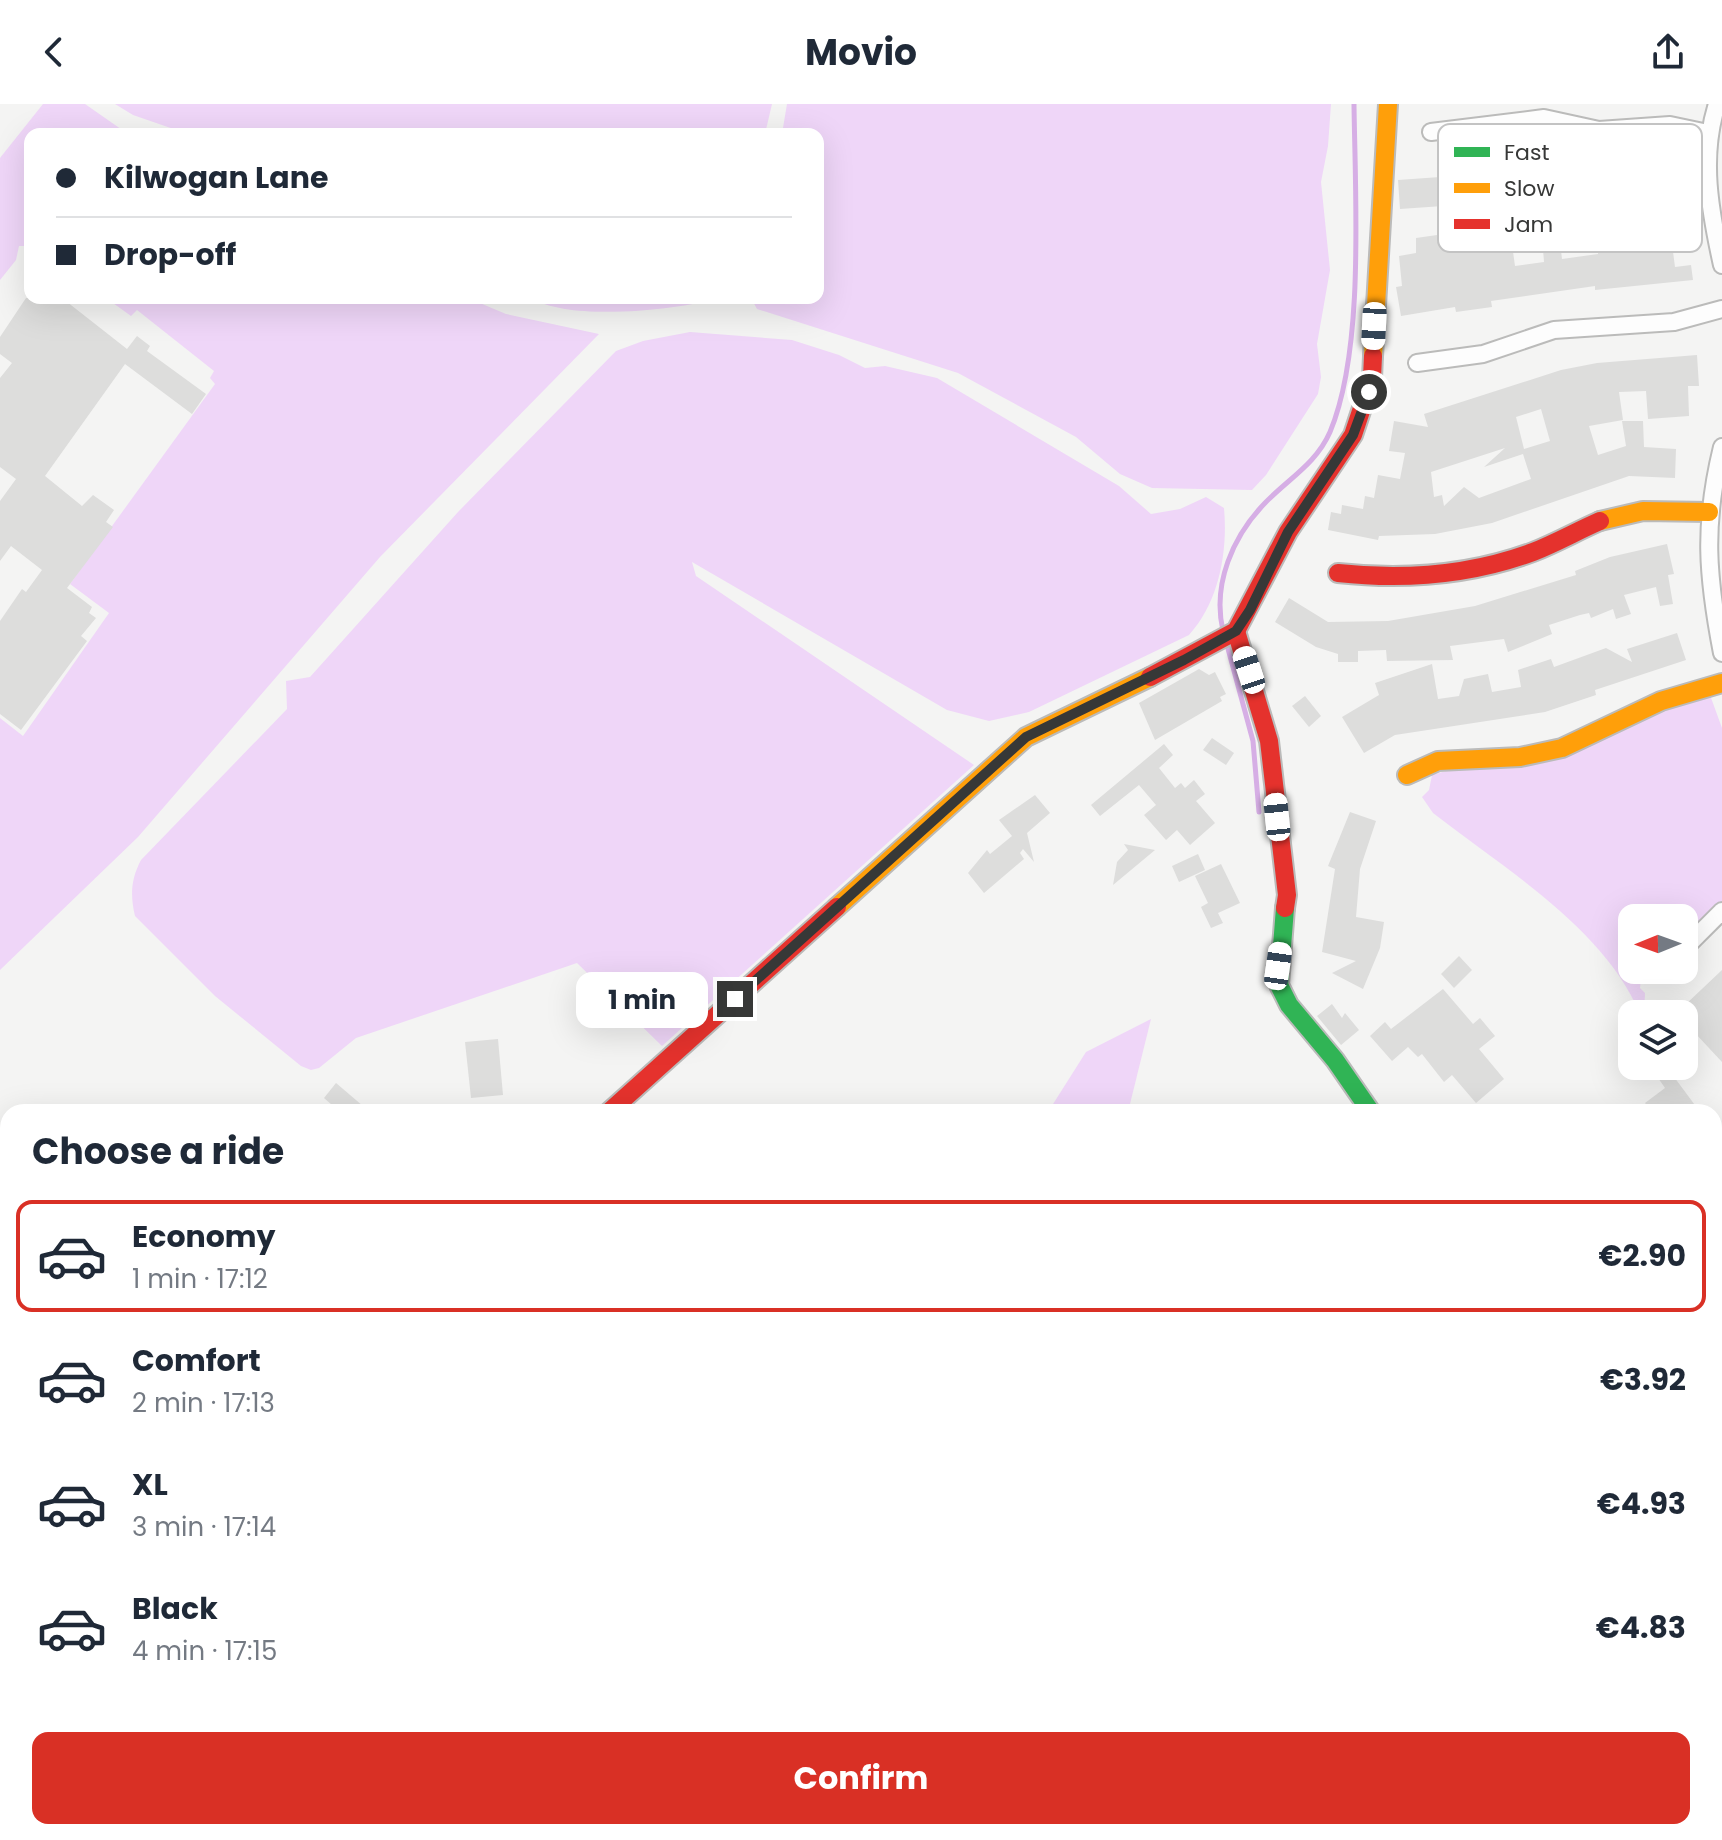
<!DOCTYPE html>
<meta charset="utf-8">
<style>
body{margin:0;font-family:Poppins,sans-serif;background:#f2f2f3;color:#1f2937;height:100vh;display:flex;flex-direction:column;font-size:30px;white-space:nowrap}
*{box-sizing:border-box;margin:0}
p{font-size:26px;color:#747a83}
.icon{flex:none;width:44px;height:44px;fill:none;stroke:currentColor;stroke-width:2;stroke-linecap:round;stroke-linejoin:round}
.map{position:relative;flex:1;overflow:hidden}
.side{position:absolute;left:0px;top:1000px;width:1722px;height:736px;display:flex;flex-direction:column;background:#fff;border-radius:24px 24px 0 0;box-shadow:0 8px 32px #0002}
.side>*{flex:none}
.banner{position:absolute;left:24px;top:24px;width:800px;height:176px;border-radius:16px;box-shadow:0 8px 32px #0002;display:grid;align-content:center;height:176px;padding:0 32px;background:#fff}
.needle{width:52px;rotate:269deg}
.buttons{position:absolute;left:1618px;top:800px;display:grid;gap:16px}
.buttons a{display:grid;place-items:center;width:80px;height:80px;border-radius:16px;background:#fff;box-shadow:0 8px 32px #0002;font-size:40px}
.end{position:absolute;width:36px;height:36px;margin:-18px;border:10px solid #373837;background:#fff;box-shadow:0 0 0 4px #fff}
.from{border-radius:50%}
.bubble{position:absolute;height:56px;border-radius:16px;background:#fff;box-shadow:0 8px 32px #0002;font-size:26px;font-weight:700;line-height:56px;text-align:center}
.car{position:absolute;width:24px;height:48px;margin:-24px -12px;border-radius:10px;box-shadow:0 0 6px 2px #0007;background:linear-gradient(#fff 24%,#345 0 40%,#fff 0 76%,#345 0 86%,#fff 0)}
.banner b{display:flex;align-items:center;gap:28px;height:76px;font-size:30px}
.banner b+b{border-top:2px solid #e0e1e3}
.banner i{width:20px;height:20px;background:#1f2937}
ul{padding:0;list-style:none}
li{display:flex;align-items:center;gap:24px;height:112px;margin:0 16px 12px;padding:0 16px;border:4px solid transparent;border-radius:16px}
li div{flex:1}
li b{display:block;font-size:30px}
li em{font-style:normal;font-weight:700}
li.selected{border-color:#d93025}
li>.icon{width:72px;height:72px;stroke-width:1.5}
h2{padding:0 32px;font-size:36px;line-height:96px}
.action{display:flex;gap:16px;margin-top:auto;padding:16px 32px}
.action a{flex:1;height:92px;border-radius:16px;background:#d93025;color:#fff;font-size:32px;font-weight:700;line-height:92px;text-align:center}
header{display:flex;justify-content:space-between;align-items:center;height:104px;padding:0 32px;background:#fff;font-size:36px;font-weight:700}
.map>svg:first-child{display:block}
.green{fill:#efd6f8}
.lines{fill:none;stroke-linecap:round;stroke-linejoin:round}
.stream{stroke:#d6aee5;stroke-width:5}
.building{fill:#dddddc;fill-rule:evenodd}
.street-casing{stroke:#bbbbba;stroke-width:20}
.fast-casing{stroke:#bbbbba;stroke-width:22}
.slow-casing{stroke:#bbbbba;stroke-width:22}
.jam-casing{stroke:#bbbbba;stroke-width:22}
.street{stroke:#fdfdfd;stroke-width:16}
.fast{stroke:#30b455;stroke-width:18}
.slow{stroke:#ff9f0a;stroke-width:18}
.jam{stroke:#e5322d;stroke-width:18}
.route{stroke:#373837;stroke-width:10}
.key{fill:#fff;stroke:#c3c3c3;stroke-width:2}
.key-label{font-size:22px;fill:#373837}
</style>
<header><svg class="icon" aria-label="back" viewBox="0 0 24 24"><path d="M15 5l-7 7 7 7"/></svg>Movio<svg class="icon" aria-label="share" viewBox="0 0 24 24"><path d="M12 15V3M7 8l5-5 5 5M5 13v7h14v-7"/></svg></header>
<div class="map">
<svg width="1722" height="1736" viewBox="0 0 1722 1736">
<rect width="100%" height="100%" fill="#f4f4f3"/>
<!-- green -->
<g class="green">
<polygon points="43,0 85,0 128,30 30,30 30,142 19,142 16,156 0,176 0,54"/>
<polygon points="115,0 772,0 765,30 188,30 133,11"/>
<polygon points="787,0 1331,0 1328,42 1321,78 1330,166 1317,240 1321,273 1318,290 1266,371 1252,386 1152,384 1120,370 1076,333 958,269 757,205 751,194 818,194 818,30 782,30"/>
<polygon points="106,194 468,194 506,210 599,230 380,453 138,733 0,866 0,614 23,632 109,509 70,480 215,280 210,274 214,267 137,206 131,212"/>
<path d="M532 194H719C679 206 568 218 532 194Z"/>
<path d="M690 228 792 236 839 251 865 264 885 262 937 274 1119 382 1151 410 1180 405 1206 393 1224 404C1228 448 1219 498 1189 531L1029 608 989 617 947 606 692 458 696 472 974 661 662 942 577 859 356 934 319 964 311 966 301 962 215 892 135 812C130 791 131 775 141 756L287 605 286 577 310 573 458 408 616 247 643 237Z"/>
<path d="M1710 591 1722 624V797L1684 836V814H1632V866H1642L1640 884 1645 889 1644 910H1640C1605 825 1505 765 1433 709L1422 693 1429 686 1432 671Z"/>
<polygon points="1151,915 1128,1008 1048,1008 1086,948"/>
<polygon points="1714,1031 1722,1039 1722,1188 1714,1192"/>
<polygon points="1714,1503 1722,1505 1722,1680 1714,1687"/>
<polygon points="289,1728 715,1728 736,1736 308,1736"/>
<polygon points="1304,1728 1494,1728 1499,1736 1293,1736"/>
<polygon points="1515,1728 1665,1728 1656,1736 1520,1736"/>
</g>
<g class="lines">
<!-- stream -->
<g class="stream">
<path d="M1223 527C1212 480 1233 432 1265 399 1288 375 1316 360 1330 328 1365 245 1355 91 1354 0"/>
<polyline points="1227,541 1253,637 1259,708"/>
</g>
</g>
<!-- building -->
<g class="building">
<path d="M1523 52V57L1567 55V61L1655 57V60L1682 62 1684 98 1676 99 1677 117H1669L1675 163 1691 161 1693 176 1595 186V182L1491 197 1492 203 1456 208 1455 203 1401 212 1396 183 1402 182 1399 152 1416 149V134L1444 130V117L1443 102 1400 105 1398 76 1440 73V66L1482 63V55ZM1497 100 1500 122 1541 119 1544 158 1515 162 1510 126 1473 135 1469 102ZM1558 121 1598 123V150L1562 155Z"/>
<polygon points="26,194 62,194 127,245 137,232 150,242 147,247 206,290 192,310 125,260 45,372 82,402 93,391 114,406 106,418 113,423 67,484 92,503 89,509 96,514 81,532 87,537 21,626 0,610 0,517 22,485 26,488 42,466 11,442 0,457 0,397 16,375 0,363 0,274 12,259 0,250 0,233"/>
<path d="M1697 251 1699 282H1688L1689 312 1648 315 1646 287 1619 288 1623 316 1589 322 1598 351 1626 342 1622 317H1643L1644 343 1676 345 1675 374 1629 372 1492 419 1435 430 1379 432 1378 436 1328 426 1331 408 1341 410 1342 401 1363 405 1365 392 1374 394 1378 371 1400 375 1405 349 1389 347 1394 317 1428 323 1424 310 1561 266 1597 259ZM1541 305 1550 337 1524 345 1516 313ZM1505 344 1484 363 1523 350 1531 375 1479 394 1464 383 1444 402 1442 391 1434 393 1431 368Z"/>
<polygon points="1667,440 1674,470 1668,471 1673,500 1660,502 1656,483 1624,491 1631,510 1616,515 1613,505 1591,514 1589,509 1580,511 1549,521 1552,530 1508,548 1504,535 1450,542 1453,556 1387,557 1386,546 1358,547 1358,558 1338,558 1338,550 1316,543 1275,518 1289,494 1328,518 1388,517 1475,502 1576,471 1575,467 1610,453"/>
<polygon points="1677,529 1686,556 1595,586 1596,591 1545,608 1395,631 1364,649 1342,613 1379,591 1375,579 1432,560 1438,595 1459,592 1464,575 1488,570 1492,588 1521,583 1518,566 1551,555 1554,563 1606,544 1632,558 1627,545"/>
<polygon points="1199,565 1209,571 1215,568 1226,590 1220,593 1222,597 1155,636 1139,599"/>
<polygon points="1305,592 1321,612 1309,623 1292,602"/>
<polygon points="1212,634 1234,649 1226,661 1203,646"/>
<polygon points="1164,640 1173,651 1159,664 1175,684 1181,679 1185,684 1194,676 1205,690 1196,697 1215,719 1190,741 1177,726 1166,736 1144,711 1156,701 1139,681 1100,712 1091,701"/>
<polygon points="1035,691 1050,709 1027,729 1034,758 1023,745 1020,749 1024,755 984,789 968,769 987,746 990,750 1012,732 999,716"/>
<polygon points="1350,708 1376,717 1360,765 1356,813 1384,818 1380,844 1363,885 1332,869 1356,857 1322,848 1335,765 1328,762"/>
<polygon points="1124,740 1155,746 1113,781 1117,758 1128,746"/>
<polygon points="1198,750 1205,766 1179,778 1172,762"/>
<polygon points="1221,760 1240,799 1218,809 1223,819 1211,824 1201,803 1208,799 1195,772"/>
<polygon points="1459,852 1472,866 1454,884 1441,870"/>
<polygon points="1722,866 1722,958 1695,929 1691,933 1684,926 1684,902"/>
<polygon points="1443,885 1473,920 1480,914 1495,932 1479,945 1504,975 1476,999 1452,971 1444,978 1422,950 1418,953 1408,943 1392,957 1370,932 1385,918 1391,925"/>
<polygon points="1332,900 1342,914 1345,909 1359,926 1341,941 1317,912"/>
<polygon points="498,935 503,991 471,994 465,938"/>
<polygon points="1662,962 1666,962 1700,1008 1652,1008 1645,999 1665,984 1654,968"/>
<polygon points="336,979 370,1008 340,1008 324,994"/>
</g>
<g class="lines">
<!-- street casing -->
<g class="street-casing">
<g id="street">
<path d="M1717 0C1700 53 1710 107 1722 161"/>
<polyline points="1431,28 1544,14 1599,26 1670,21 1708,29"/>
<polyline points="1417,259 1483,250 1554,226 1674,218 1722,205"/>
<path d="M1722 343C1703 421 1707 471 1722 549"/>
<polyline points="1684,845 1722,807"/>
<polyline points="1714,1303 1722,1296"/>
<polyline points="1714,1466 1722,1476"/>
<polyline points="211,1736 214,1728"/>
</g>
</g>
<!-- fast casing -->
<g class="fast-casing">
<polyline id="fast" points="1285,804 1279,881 1289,901 1335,956 1371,1008"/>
</g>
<!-- slow casing -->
<g class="slow-casing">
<g id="slow">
<polyline points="1373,252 1388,0"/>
<polyline points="1600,417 1643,407 1709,408"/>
<polyline points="1407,671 1438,657 1520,653 1562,644 1661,597 1722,579"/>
<polyline points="837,803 1026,633 1150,573"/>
</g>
</g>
<!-- jam casing -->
<g class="jam-casing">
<g id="jam">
<path d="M1338 469C1403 476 1471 471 1533 448 1556 439 1577 427 1600 417"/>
<polyline points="1236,527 1269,637 1287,791 1285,804"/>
<polyline points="1150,573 1236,527 1288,428 1353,331 1372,274 1373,252"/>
<polyline points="609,1008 837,803"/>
</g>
</g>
<!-- street -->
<use href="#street" class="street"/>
<!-- fast -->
<use href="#fast" class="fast"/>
<!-- slow -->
<use href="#slow" class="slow"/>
<!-- jam -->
<use href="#jam" class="jam"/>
</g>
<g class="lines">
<!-- route -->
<polyline class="route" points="735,895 1026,633 1184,556 1236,527 1250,506 1288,428 1353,331 1369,288"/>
</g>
<!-- legend -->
<rect x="1438" y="20" width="264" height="128" rx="12" class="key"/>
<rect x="1454" y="43" width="36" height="10" fill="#30b455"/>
<rect x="1454" y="79" width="36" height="10" fill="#ff9f0a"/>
<rect x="1454" y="115" width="36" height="10" fill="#e5322d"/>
<g class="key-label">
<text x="1504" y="56">Fast</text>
<text x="1504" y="92">Slow</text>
<text x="1504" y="128">Jam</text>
</g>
</svg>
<div class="buttons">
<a><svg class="needle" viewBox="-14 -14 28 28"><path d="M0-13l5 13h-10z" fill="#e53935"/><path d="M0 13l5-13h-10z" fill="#747a83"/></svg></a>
<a><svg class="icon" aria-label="layers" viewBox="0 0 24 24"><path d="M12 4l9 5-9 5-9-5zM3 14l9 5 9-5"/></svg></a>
</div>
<i class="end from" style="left:1369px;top:288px"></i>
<i class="end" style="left:735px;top:895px"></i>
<div class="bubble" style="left:576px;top:868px;width:132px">1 min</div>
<i class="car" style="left:1374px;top:222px;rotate:183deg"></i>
<i class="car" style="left:1249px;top:566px;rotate:342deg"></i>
<i class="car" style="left:1277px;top:713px;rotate:354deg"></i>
<i class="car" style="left:1278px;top:862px;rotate:8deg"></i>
<div class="banner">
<b><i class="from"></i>Kilwogan Lane</b>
<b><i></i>Drop-off</b>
</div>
<section class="side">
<h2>Choose a ride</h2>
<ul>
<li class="selected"><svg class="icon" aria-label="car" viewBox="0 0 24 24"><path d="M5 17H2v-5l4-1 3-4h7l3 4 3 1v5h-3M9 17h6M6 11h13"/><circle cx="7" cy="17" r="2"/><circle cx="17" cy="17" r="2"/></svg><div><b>Economy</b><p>1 min · 17:12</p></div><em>€2.90</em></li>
<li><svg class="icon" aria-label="car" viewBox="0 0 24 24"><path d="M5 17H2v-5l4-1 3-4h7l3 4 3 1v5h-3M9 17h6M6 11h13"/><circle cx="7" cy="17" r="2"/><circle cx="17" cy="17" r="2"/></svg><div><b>Comfort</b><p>2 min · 17:13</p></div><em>€3.92</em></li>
<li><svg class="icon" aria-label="car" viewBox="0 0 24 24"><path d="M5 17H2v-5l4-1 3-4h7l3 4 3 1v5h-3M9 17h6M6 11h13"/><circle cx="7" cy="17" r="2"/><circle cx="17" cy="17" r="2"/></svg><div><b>XL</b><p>3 min · 17:14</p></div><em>€4.93</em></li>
<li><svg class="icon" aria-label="car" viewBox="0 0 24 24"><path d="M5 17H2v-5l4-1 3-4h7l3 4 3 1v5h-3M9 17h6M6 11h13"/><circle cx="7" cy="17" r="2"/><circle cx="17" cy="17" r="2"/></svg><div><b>Black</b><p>4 min · 17:15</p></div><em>€4.83</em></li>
</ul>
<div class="action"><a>Confirm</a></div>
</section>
</div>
